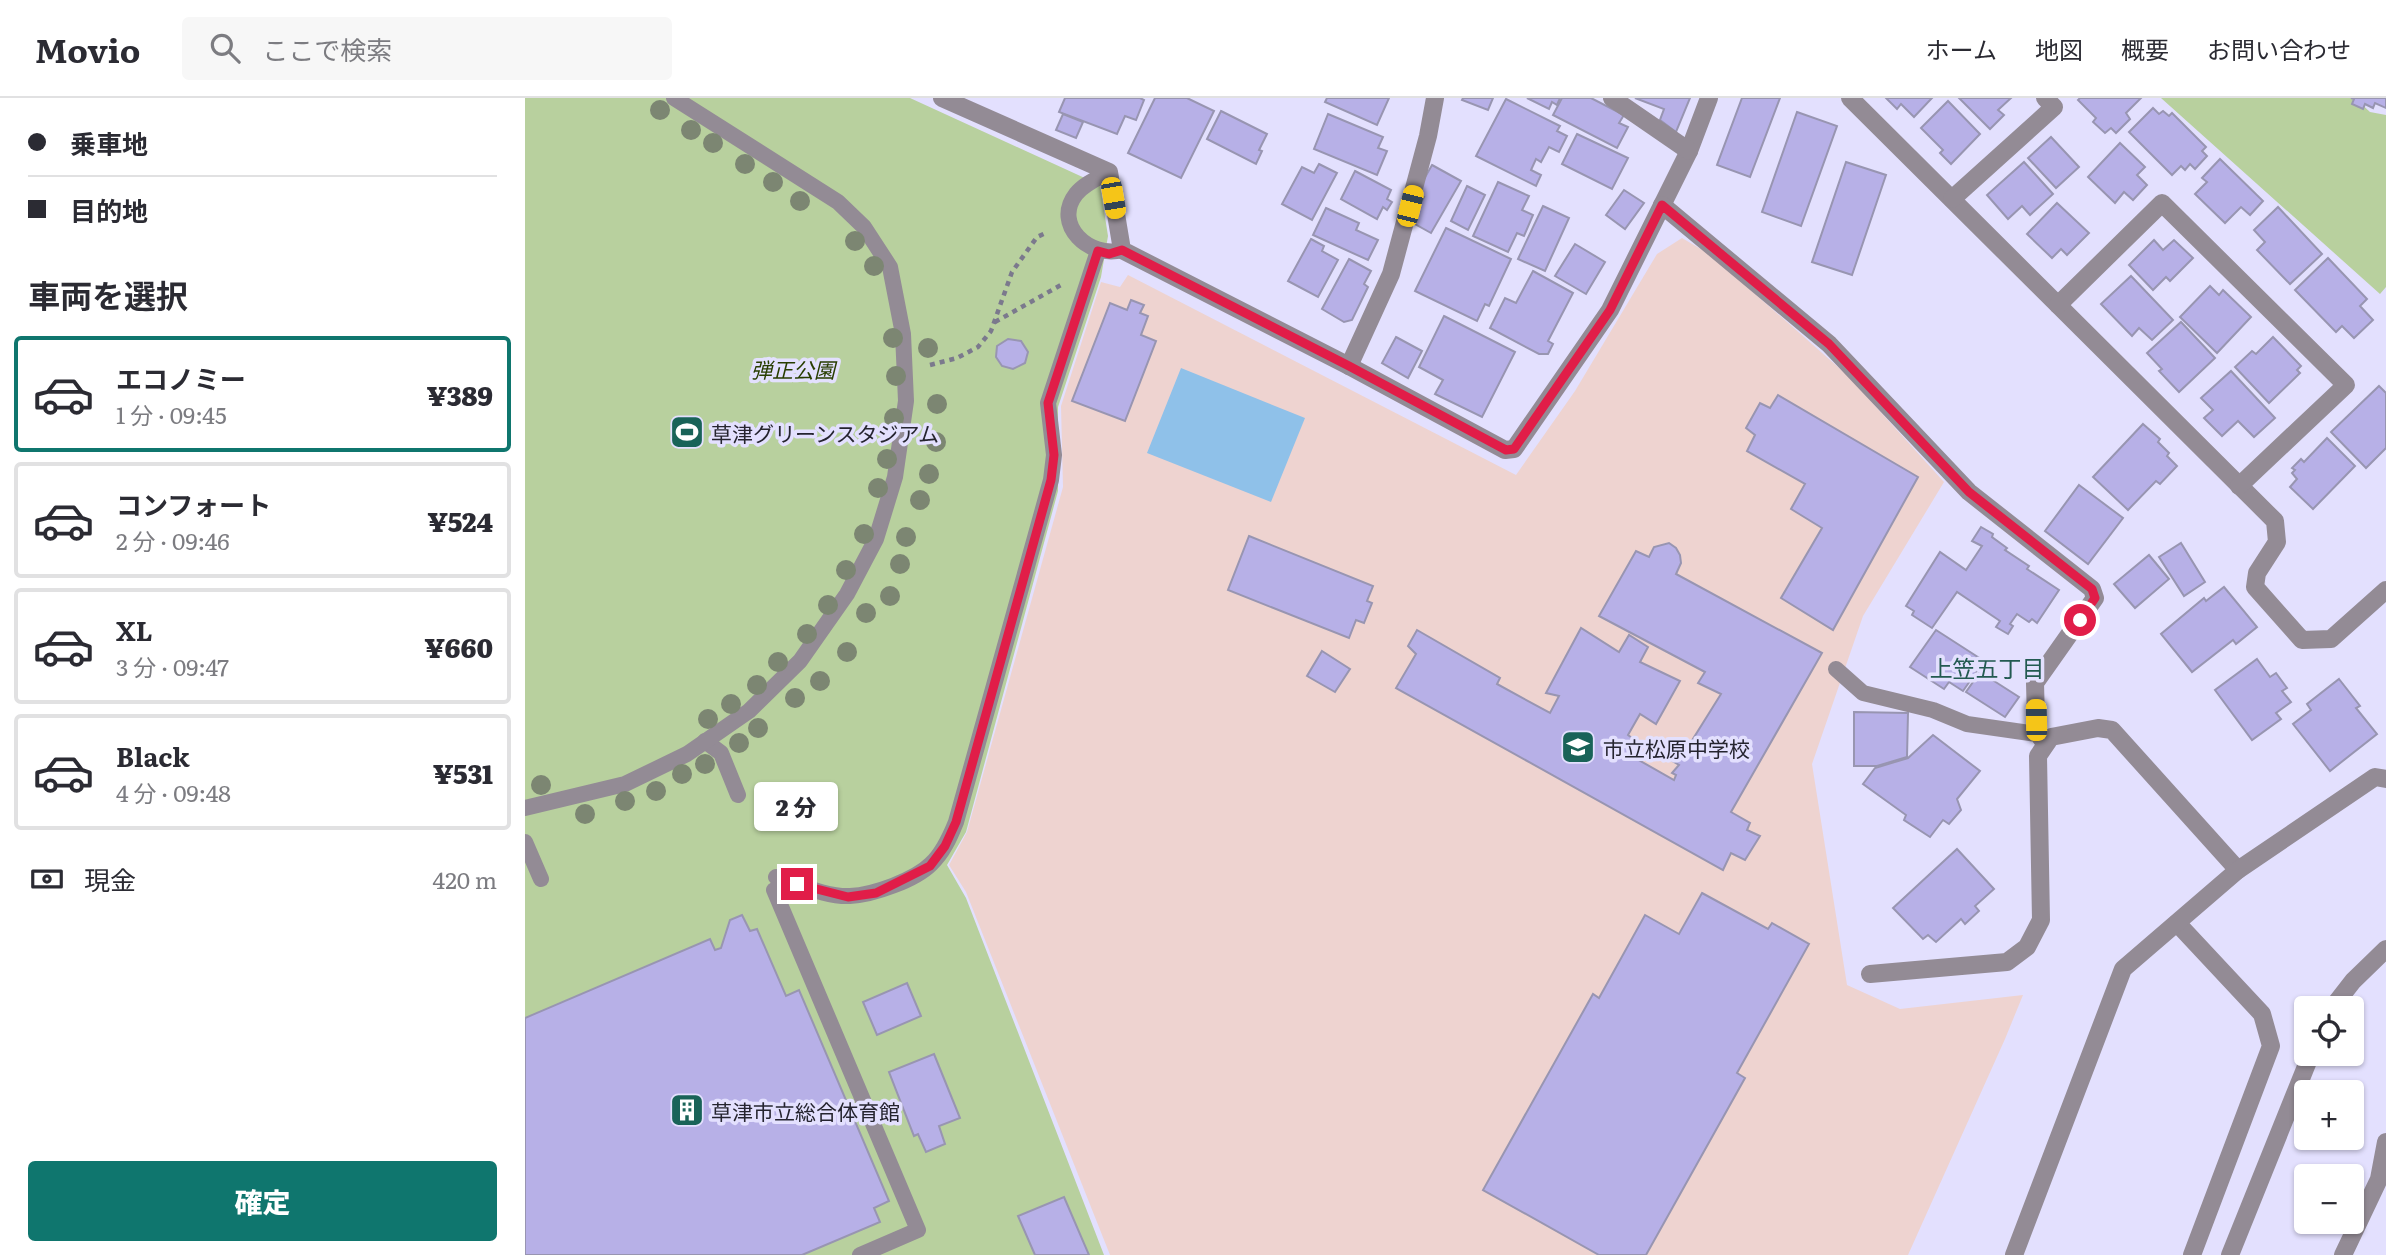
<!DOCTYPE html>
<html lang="ja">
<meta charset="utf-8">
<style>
body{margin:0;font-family:Literata,"Noto Sans JP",serif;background:#f7f7f7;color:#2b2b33;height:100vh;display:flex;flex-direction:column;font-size:26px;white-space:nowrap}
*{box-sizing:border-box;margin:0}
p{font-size:23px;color:#7c7c81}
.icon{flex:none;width:38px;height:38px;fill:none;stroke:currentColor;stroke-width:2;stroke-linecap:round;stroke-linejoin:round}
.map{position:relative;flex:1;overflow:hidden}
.sheet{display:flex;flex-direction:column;background:#fff;width:525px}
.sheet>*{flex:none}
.hud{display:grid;align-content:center;height:154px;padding:0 28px;background:#fff}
.fabs{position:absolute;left:1769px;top:898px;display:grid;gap:14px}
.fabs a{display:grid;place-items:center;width:70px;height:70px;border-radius:7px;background:#fff;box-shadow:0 2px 5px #0004;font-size:35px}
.end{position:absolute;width:32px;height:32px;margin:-16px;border:9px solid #e11d48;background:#fff;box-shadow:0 0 0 4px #fff}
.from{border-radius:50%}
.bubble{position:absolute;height:49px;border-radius:7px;background:#fff;box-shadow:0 2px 5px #0004;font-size:23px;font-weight:800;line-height:49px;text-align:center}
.car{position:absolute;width:21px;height:42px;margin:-21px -10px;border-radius:9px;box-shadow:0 0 5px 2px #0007;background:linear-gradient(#f5c518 24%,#345 0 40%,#f5c518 0 76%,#345 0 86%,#f5c518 0)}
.hud b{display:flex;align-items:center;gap:24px;height:66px;font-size:26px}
.hud b+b{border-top:2px solid #e1e1e2}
.hud i{width:18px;height:18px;background:#2b2b33}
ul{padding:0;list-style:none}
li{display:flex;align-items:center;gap:21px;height:116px;margin:0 14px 10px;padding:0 14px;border:4px solid #e1e1e2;border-radius:7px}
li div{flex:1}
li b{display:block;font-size:26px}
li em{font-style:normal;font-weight:800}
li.on{border-color:#0f766e}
li>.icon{width:63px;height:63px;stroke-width:1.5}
h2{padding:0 28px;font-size:32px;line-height:84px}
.pay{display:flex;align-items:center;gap:18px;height:77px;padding:0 28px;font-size:26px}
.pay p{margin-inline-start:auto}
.button{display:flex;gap:14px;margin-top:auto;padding:14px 28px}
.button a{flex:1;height:80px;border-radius:7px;background:#0f766e;color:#fff;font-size:28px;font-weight:800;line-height:80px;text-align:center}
header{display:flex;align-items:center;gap:42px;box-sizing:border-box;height:98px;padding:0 35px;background:#fff;border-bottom:2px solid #e1e1e2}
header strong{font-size:33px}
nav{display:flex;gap:38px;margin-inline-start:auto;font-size:24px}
.search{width:490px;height:63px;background:#f7f7f7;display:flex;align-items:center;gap:18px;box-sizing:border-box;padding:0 24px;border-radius:7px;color:#7c7c81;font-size:26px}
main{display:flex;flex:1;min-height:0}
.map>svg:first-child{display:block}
.education{fill:#eed3d0}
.green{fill:#b8d09e}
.water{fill:#8fc1e9}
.building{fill:#b7b0e7;stroke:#9895b1;stroke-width:2}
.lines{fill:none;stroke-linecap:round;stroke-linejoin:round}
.path{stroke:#7b798d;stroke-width:4.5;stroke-dasharray:5 5;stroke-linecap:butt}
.service{stroke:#938b95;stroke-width:16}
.minor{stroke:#938b95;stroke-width:18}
.tree{fill:#7c8672}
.route{stroke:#e11d48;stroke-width:9}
.labels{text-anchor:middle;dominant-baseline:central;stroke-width:7;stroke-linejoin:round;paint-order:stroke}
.park-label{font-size:21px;font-style:italic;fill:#283d00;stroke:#e3e0fe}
.poi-label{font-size:21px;fill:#25242f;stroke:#e3e0fe;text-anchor:start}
.neighbourhood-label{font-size:23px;fill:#235a51;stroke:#e3e0fe}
</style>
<header>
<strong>Movio</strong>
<div class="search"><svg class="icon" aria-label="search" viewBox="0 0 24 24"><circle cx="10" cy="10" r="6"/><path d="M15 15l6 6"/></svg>ここで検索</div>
<nav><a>ホーム</a><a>地図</a><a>概要</a><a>お問い合わせ</a></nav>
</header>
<main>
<section class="sheet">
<div class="hud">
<b><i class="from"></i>乗車地</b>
<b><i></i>目的地</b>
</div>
<h2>車両を選択</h2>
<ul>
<li class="on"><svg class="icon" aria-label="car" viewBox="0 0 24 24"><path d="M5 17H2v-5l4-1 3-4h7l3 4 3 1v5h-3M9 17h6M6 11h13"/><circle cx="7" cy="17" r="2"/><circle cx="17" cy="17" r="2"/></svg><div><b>エコノミー</b><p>1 分 · 09:45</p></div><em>¥389</em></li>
<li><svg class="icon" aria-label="car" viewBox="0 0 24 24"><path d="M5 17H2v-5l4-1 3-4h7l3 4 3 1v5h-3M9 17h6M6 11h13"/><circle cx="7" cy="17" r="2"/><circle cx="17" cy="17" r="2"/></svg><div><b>コンフォート</b><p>2 分 · 09:46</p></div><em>¥524</em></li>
<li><svg class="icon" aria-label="car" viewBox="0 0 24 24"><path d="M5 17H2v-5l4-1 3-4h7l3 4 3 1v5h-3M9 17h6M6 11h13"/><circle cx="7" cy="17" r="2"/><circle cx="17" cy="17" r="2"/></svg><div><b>XL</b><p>3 分 · 09:47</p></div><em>¥660</em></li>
<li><svg class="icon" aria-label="car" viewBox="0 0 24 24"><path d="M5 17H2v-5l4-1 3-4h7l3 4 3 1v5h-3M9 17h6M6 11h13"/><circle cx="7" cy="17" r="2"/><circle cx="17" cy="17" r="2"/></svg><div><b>Black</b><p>4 分 · 09:48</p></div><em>¥531</em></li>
</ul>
<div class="pay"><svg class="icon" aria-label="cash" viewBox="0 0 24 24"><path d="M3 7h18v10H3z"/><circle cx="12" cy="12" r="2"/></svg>現金<p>420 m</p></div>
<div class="button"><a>確定</a></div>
</section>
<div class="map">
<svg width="1861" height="1157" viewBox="0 0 1861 1157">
<rect width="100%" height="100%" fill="#e3e0fe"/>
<!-- education -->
<polygon class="education" points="1157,140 1186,157 1322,277 1419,384 1338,518 1287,666 1322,887 1375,911 1498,897 1480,941 1383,1157 585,1157 441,794 424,767 442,734 538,389 536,308 576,184 595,189 603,177 991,377 1050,293 1132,156"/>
<!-- green -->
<g class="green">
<polygon points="0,0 385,0 575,87 583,138 576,179 533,309 533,393 441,734 422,767 441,800 579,1157 0,1157"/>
<polygon points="1636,0 1830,0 1845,14 1861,17 1861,189 1855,196"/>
</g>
<!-- water -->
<polygon class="water" points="656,270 780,320 746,404 622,355"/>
<!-- building -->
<g class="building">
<polygon points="540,0 615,0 619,2 611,22 600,18 592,36 534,14"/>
<polygon points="630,0 662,0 689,13 656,80 603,55"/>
<polygon points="802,0 864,0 852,27 800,4"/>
<polygon points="938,0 968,0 963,12 937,2"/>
<polygon points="1002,0 1035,0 1032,7 1027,4 1024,11"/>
<polygon points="1037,0 1066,0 1099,17 1094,25 1103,29 1092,50 1028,17"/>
<polygon points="1110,0 1165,0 1151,34 1135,22 1139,11"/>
<polygon points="1217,0 1255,0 1225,79 1192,67"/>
<polygon points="1361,0 1407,0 1389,19 1376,6 1372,11"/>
<polygon points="1434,0 1486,0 1473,12 1479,17 1465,31"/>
<polygon points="1555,0 1616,0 1601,15 1605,21 1591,35 1586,30 1580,35 1568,24 1571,20 1553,2"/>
<polygon points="1826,0 1861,0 1861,10 1850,5 1848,10 1840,6 1838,11 1827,6 1829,1"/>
<polygon points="981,1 1035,28 1032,33 1042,38 1034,54 1024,49 1016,64 1011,61 1006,72 1016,77 1011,88 951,58"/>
<polygon points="1423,3 1455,36 1426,66 1415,55 1418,52 1396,30"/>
<polygon points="1628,10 1634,16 1638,13 1644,18 1647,15 1681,49 1677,53 1682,58 1670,71 1665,66 1660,72 1656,68 1647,77 1604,34"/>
<polygon points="696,13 742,36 734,52 737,53 731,66 682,41"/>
<polygon points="1272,14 1312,28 1276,128 1237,114"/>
<polygon points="538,16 558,24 551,40 531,32"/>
<polygon points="803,16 858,39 853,50 862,53 852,77 789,51"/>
<polygon points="1052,36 1103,60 1087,91 1037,66"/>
<polygon points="1526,39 1554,69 1531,90 1503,60"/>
<polygon points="1595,45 1620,69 1612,77 1622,87 1608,102 1599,94 1590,105 1563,79"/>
<polygon points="1695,61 1738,103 1725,117 1716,109 1700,125 1670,96 1682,84 1677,80"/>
<polygon points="1321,64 1361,77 1327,177 1287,164"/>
<polygon points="1499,64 1528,96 1505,117 1497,108 1483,121 1462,97"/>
<polygon points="794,66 812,75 787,122 757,106 777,69 789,75"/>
<polygon points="907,67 936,83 906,135 890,126 893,119 888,118 899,99 891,95"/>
<polygon points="830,73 866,92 862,101 867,104 862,112 858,109 852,121 816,101"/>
<polygon points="973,84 1004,98 997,112 1008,117 999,138 992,135 983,154 948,138"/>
<polygon points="942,88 960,97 943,132 926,123"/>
<polygon points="1099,92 1119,105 1100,131 1081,117"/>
<polygon points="1532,105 1564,135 1542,157 1536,151 1527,160 1502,136"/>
<polygon points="1018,108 1044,120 1020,173 993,161"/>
<polygon points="1753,109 1797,156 1765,186 1732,152 1740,144 1729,132"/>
<polygon points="801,110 834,125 831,132 853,142 843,162 788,137"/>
<polygon points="921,130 986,161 964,208 960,206 952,223 890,193"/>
<polygon points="786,141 799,148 797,153 813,162 793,199 763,183"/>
<polygon points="1629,142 1638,152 1649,142 1668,160 1645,183 1641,179 1628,192 1604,167"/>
<polygon points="1050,146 1080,164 1061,196 1030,178"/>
<polygon points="1803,160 1842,201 1835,208 1848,222 1829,240 1817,228 1811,234 1770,192"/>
<polygon points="824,161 846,173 839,186 843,189 827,222 819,224 797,211"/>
<polygon points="1008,173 1048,195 1023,243 1028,246 1023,256 1014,256 965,230 980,200 991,205"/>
<polygon points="1606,178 1648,222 1627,242 1614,230 1607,238 1576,206"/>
<polygon points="1685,188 1694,197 1698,192 1726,219 1692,255 1655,219"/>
<polygon points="606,202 619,207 615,215 623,218 616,237 631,243 600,323 547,303 585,205 602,212"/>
<polygon points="919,218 990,254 957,319 910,296 918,282 894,269"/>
<polygon points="1656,224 1690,260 1654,294 1634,273 1637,271 1622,255"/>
<polygon points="871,239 897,253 883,280 857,265"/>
<polygon points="1748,239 1776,268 1772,272 1775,275 1744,305 1710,269 1727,253 1731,256"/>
<polygon points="483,241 496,243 503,254 500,265 488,271 477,268 471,259 472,248"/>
<polygon points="1706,273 1750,320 1729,339 1713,323 1697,338 1679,320 1688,312 1676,300"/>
<polygon points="1854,288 1861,295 1861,350 1841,370 1806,334"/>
<polygon points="1253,297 1393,379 1308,532 1256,500 1297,430 1266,411 1280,386 1222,353 1230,337 1221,330 1235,305 1245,310"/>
<polygon points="1618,326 1635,341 1633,344 1644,355 1642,358 1652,368 1635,386 1631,383 1603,412 1568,379"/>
<polygon points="1802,340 1830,368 1788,411 1765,389 1772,381 1767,375 1770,372 1767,370 1776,361 1779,364"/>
<polygon points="1554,387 1598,420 1563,466 1520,433"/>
<polygon points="1456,429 1468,436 1467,439 1482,450 1480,452 1504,468 1502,471 1534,492 1512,525 1507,521 1504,524 1492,516 1485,526 1488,528 1483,536 1471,529 1475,523 1432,494 1407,530 1387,517 1389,513 1381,508 1415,454 1441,472 1457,448 1447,443"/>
<polygon points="724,438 848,488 842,503 847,505 839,525 831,522 824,540 703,492"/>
<polygon points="1144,445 1151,450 1155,457 1156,465 1151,476 1297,555 1206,714 1225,725 1222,732 1235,738 1220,762 1206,755 1198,772 871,590 891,556 883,548 892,532 975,580 972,586 1025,615 1034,598 1021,595 1056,530 1094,554 1104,537 1123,549 1115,564 1155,583 1131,626 1115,616 1103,637 1111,643 1103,656 1149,682 1151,677 1147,675 1154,667 1144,661 1155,641 1166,644 1196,596 1173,585 1180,574 1074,518 1111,453 1124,459 1129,449"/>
<polygon points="1656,445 1680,484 1659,498 1634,459"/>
<polygon points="1624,457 1644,481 1610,510 1589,486"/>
<polygon points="1699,489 1732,529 1711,546 1708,542 1667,574 1636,536 1679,500 1681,503"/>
<polygon points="1411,532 1459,563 1438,593 1424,584 1419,591 1385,569"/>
<polygon points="797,553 825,571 810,594 782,578"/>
<polygon points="1732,561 1745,579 1751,575 1762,590 1757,593 1766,604 1751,615 1756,621 1727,642 1690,592"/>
<polygon points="1455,574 1494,599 1480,619 1441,594"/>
<polygon points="1814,581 1835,608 1831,610 1852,636 1805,673 1768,626 1786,612 1782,606"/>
<polygon points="1329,614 1383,615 1382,659 1352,668 1329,668"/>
<polygon points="1408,637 1455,673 1432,701 1436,712 1424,726 1418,722 1405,739 1379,722 1381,717 1338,686 1350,670 1383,660"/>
<polygon points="1432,751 1469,791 1450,808 1454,813 1440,826 1436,821 1411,844 1403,837 1398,841 1368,810"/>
<polygon points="1177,795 1243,831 1247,825 1284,846 1212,975 1220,980 1121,1157 1074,1157 958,1092 1068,896 1074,900 1120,817 1154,836"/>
<polygon points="217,817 225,833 232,831 261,898 274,892 364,1103 349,1110 355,1124 277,1157 0,1157 0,920 185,841 190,852 196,850 205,822"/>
<polygon points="382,885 396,918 352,937 338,904"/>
<polygon points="409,956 435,1020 414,1028 420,1046 401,1054 393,1036 389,1038 364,974"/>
<polygon points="539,1099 564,1157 510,1157 493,1118"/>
</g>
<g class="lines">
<!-- path -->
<g class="path">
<polyline points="470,224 536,187"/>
<polyline points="405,267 432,260 453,249 466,233 487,174 512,139 523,134"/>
</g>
<!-- service -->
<g class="service">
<path d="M584 74C573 80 559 86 551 96 527 127 565 161 597 152"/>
<polyline points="1311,571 1338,595 1408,612 1442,626 1512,636 1520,647"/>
<polyline points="180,643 196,655 213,697"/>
<polyline points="0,710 100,686 162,656 224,613 275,563 322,496 351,441 370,379 381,303 378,236 365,169 339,129 313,104 149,0"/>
<polyline points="0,744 16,781"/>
<path d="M251 779C274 786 301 799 325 798 348 797 390 782 406 766 418 755 425 739 431 724L526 382 529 357 523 305 573 153"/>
<polyline points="249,792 393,1132 335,1157"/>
</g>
<!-- minor -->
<g class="minor">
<polyline points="417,0 584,74 597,152 824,268 980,352 989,351 1085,212 1164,53 1184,0"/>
<polyline points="1087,0 1164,53"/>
<polyline points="1325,0 1750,423 1752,444 1732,475 1730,489 1777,542 1806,541 1861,492"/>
<polyline points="1427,101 1529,9 1520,0"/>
<polyline points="1137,107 1304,246 1444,394 1567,491 1570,500 1510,585 1511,622"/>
<polyline points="1533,207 1637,105 1821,287 1714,388"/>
<polyline points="824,268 866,176 903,38 910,0"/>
<polyline points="1652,825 1737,916 1746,948 1667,1157"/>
<polyline points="1345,876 1482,864 1502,849 1516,822 1513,658 1526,639 1573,630 1587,632 1713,772"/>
<polyline points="1807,910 1828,883 1861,851"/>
<polyline points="1489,1157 1598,871 1713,772 1850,679 1861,681"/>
<polyline points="1705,1157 1786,956"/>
<polyline points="1818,1157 1854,1081 1861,1044"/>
</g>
</g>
<!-- trees -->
<g class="tree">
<circle cx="135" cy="12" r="10"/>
<circle cx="166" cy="32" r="10"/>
<circle cx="188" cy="45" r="10"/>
<circle cx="220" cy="66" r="10"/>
<circle cx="248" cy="84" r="10"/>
<circle cx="275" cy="103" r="10"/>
<circle cx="330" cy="143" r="10"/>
<circle cx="349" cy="168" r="10"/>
<circle cx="368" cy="240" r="10"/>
<circle cx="403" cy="250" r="10"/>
<circle cx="371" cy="278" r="10"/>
<circle cx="412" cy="306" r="10"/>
<circle cx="369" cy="320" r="10"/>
<circle cx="411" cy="344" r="10"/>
<circle cx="362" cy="361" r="10"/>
<circle cx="404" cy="376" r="10"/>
<circle cx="353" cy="390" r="10"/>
<circle cx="395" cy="402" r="10"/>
<circle cx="339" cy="436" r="10"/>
<circle cx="381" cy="439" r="10"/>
<circle cx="375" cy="466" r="10"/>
<circle cx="321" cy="472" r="10"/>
<circle cx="365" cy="498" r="10"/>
<circle cx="303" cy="507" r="10"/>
<circle cx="341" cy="515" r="10"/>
<circle cx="282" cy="536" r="10"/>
<circle cx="322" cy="554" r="10"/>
<circle cx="253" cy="564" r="10"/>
<circle cx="295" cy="583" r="10"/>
<circle cx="232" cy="587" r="10"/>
<circle cx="270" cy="600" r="10"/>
<circle cx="206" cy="606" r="10"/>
<circle cx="183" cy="621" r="10"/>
<circle cx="233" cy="630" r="10"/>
<circle cx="214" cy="645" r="10"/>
<circle cx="180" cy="666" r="10"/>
<circle cx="157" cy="676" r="10"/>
<circle cx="16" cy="687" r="10"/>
<circle cx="131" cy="693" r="10"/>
<circle cx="100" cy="703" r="10"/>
<circle cx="60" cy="716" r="10"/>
</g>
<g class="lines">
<!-- route -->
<polyline class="route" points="272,786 323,799 351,795 405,768 420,748 431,724 526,382 529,357 523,305 573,153 584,156 597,152 824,268 981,352 989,351 1085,212 1137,107 1304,246 1444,394 1567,491 1570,500 1555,522"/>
</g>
<!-- icons -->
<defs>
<g id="stadium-square" transform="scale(1.75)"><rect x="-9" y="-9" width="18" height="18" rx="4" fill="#196358" stroke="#e3e0fe"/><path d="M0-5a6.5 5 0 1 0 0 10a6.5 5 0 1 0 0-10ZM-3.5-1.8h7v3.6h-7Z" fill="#fff"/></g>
<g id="school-square" transform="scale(1.75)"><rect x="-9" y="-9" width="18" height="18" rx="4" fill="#196358" stroke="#e3e0fe"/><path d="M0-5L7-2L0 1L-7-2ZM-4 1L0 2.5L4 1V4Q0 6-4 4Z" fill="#fff"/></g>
<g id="building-square" transform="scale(1.75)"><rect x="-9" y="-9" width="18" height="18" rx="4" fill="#196358" stroke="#e3e0fe"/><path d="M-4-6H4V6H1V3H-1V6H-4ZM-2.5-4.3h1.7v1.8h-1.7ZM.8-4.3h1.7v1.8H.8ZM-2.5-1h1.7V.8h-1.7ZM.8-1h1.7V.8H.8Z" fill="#fff"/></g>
</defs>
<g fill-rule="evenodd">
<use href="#stadium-square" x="162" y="334"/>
<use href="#school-square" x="1053" y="649"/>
<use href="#building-square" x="162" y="1012"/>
</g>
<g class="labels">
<!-- park labels -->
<g class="park-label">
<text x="268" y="270">弾正公園</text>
</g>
<!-- poi labels -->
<g class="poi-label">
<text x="186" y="334">草津グリーンスタジアム</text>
<text x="1078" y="649">市立松原中学校</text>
<text x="186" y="1012">草津市立総合体育館</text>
</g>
<!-- neighbourhood labels -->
<g class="neighbourhood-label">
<text x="1462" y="569">上笠五丁目</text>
</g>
</g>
</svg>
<div class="fabs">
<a><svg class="icon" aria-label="locate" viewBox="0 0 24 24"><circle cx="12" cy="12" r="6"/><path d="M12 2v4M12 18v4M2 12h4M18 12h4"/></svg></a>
<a>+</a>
<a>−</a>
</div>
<i class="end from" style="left:1555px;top:522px"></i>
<i class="end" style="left:272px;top:786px"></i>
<div class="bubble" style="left:229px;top:684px;width:84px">2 分</div>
<i class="car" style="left:588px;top:100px;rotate:170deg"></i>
<i class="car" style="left:885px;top:108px;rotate:14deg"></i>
<i class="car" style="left:1511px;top:622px;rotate:359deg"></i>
</div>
</main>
